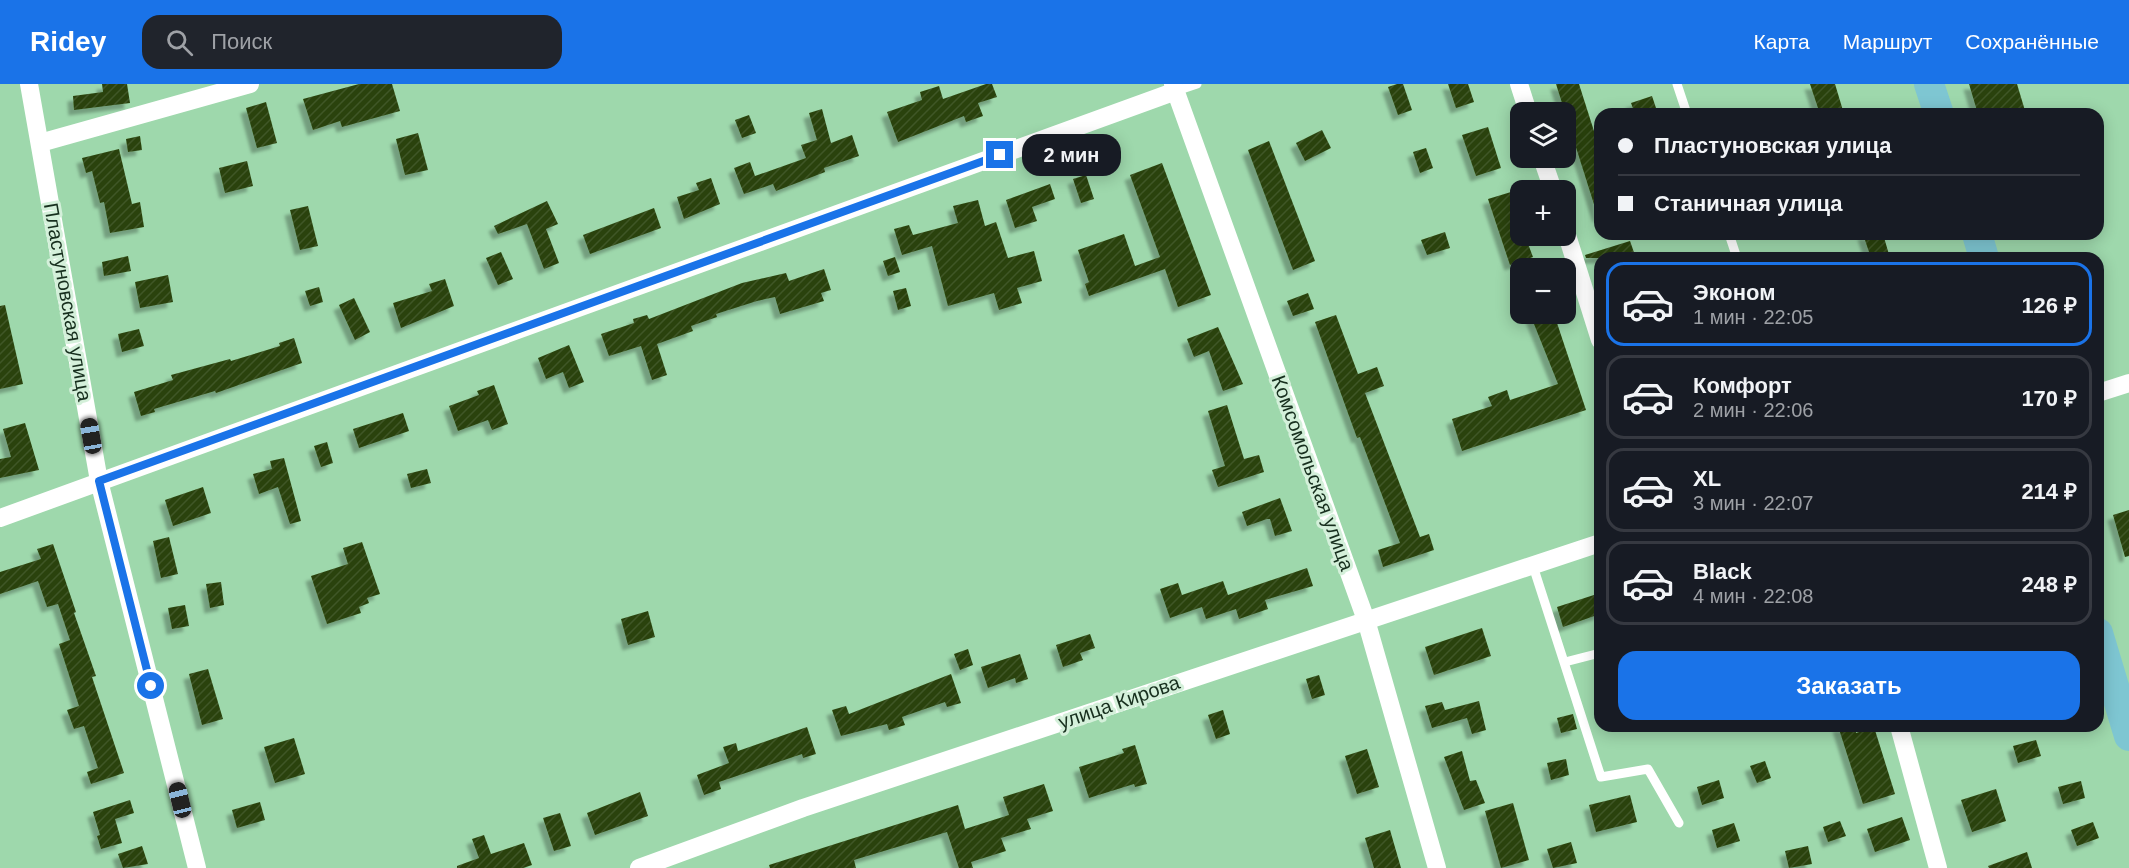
<!DOCTYPE html>
<html lang="ru">
<meta charset="utf-8">
<style>
body{margin:0;font-family:Arial,sans-serif;background:#20242c;color:#f1f3f6;height:100vh;display:flex;flex-direction:column;font-size:22px;white-space:nowrap}
*{box-sizing:border-box;margin:0}
p{font-size:20px;color:#9ea1a6}
.icon{flex:none;width:33px;height:33px;fill:none;stroke:currentColor;stroke-width:2;stroke-linecap:round;stroke-linejoin:round}
.map{position:relative;flex:1;overflow:hidden}
.details{position:absolute;left:1594px;top:168px;width:510px;height:480px;display:flex;flex-direction:column;background:#171b24;border-radius:18px;box-shadow:0 3px 15px #0003}
.details>*{flex:none}
.banner{position:absolute;left:1594px;top:24px;width:510px;height:132px;border-radius:18px;box-shadow:0 3px 15px #0003;display:grid;align-content:center;height:132px;padding:0 24px;background:#171b24}
.controls{position:absolute;left:1510px;top:18px;display:grid;gap:12px}
.controls a{display:grid;place-items:center;width:66px;height:66px;border-radius:12px;background:#171b24;box-shadow:0 3px 15px #0003;font-size:30px}
.end{position:absolute;width:27px;height:27px;margin:-14px;border:8px solid #1a73e8;background:#fff;box-shadow:0 0 0 3px #fff}
.from{border-radius:50%}
.bubble{position:absolute;height:42px;border-radius:18px;background:#171b24;box-shadow:0 3px 15px #0003;font-size:20px;font-weight:800;line-height:42px;text-align:center}
.car{position:absolute;width:18px;height:36px;margin:-18px -9px;border-radius:8px;box-shadow:0 0 4px 2px #0007;background:linear-gradient(#222 24%,#8ab4d8 0 40%,#222 0 76%,#8ab4d8 0 86%,#222 0)}
.banner b{display:flex;align-items:center;gap:21px;height:57px;font-size:22px}
.banner b+b{border-top:2px solid #363941}
.banner i{width:15px;height:15px;background:#f1f3f6}
ul{padding:10px 0 0;list-style:none}
li{display:flex;align-items:center;gap:18px;height:84px;margin:0 12px 9px;padding:0 12px;border:3px solid #363941;border-radius:18px}
li div{flex:1}
li b{display:block;font-size:22px}
li em{font-style:normal;font-weight:800}
li.current{border-color:#1a73e8}
li>.icon{width:54px;height:54px;stroke-width:1.5}
.action{display:flex;gap:12px;margin-top:auto;padding:12px 24px}
.action a{flex:1;height:69px;border-radius:18px;background:#1a73e8;color:#fff;font-size:24px;font-weight:800;line-height:69px;text-align:center}
header{display:flex;align-items:center;gap:36px;box-sizing:border-box;height:84px;padding:0 30px;background:#1a73e8;color:#fff}
header strong{font-size:28px}
nav{display:flex;gap:33px;margin-inline-start:auto;font-size:21px}
.search{width:420px;height:54px;background:#20242c;display:flex;align-items:center;gap:15px;box-sizing:border-box;padding:0 21px;border-radius:18px;color:#9ea1a6;font-size:22px}
.map>svg:first-child{display:block}
.building{fill:url(#building-hatch);filter:url(#shadow)}
.lines{fill:none;stroke-linecap:round;stroke-linejoin:round}
.service{stroke:#fff;stroke-width:9}
.minor{stroke:#fff;stroke-width:18}
.primary{stroke:#7ec6d2;stroke-width:30}
.route{stroke:#1a73e8;stroke-width:8}
.labels{text-anchor:middle;dominant-baseline:central;stroke-width:6;stroke-linejoin:round;paint-order:stroke}
.street-label{font-size:20px;fill:#172f1e;stroke:#d4f0da}
</style>
<header>
<strong>Ridey</strong>
<div class="search"><svg class="icon" aria-label="search" viewBox="0 0 24 24"><circle cx="10" cy="10" r="6"/><path d="M15 15l6 6"/></svg>Поиск</div>
<nav><a>Карта</a><a>Маршрут</a><a>Сохранённые</a></nav>
</header>
<div class="map">
<svg width="2129" height="784" viewBox="0 0 2129 784">
<defs>
<pattern id="building-hatch" width="6" height="6" patternUnits="userSpaceOnUse" patternTransform="scale(1.5)"><rect width="6" height="6" fill="#29430c"/><path d="M-1 1l2-2M0 6l6-6M5 7l2-2" fill="none" stroke="#3f5626"/></pattern>
<filter id="shadow"><feDropShadow dx="-5.5" dy="5.5" stdDeviation="1.5" flood-color="#0004"/></filter>
</defs>
<rect width="100%" height="100%" fill="#9ed8ac"/>
<!-- building -->
<g class="building">
<polygon points="102,0 127,0 130,19 74,26 73,12 103,8"/>
<polygon points="359,0 392,0 400,27 342,43 340,37 313,46 303,15"/>
<polygon points="986,0 992,0 997,13 978,19 983,32 966,38 964,32 898,58 887,28 922,16 920,8 939,2 943,15"/>
<polygon points="1397,0 1403,0 1412,26 1398,31 1388,3"/>
<polygon points="1448,0 1468,0 1474,18 1456,24"/>
<polygon points="1556,0 1579,0 1600,66 1600,132 1598,133"/>
<polygon points="1810,0 1835,0 1844,30 1820,30"/>
<polygon points="1969,0 2017,0 2026,30 1978,30"/>
<polygon points="1652,12 1658,30 1635,30 1631,19"/>
<polygon points="266,18 277,59 257,64 246,24"/>
<polygon points="822,25 831,59 852,51 859,72 824,84 825,88 776,107 773,100 744,110 734,84 750,78 755,92 806,74 801,61 817,56 809,29"/>
<polygon points="749,31 756,49 742,54 735,36"/>
<polygon points="1488,43 1501,84 1476,92 1462,51"/>
<polygon points="1322,46 1331,64 1305,77 1296,59"/>
<polygon points="418,49 428,86 405,91 396,55"/>
<polygon points="140,52 142,66 128,68 126,55"/>
<polygon points="1269,57 1315,177 1293,186 1248,66"/>
<polygon points="1426,64 1433,84 1420,89 1413,68"/>
<polygon points="119,65 132,120 140,118 144,143 110,149 104,118 100,119 92,87 86,89 82,74"/>
<polygon points="247,77 253,102 225,109 219,84"/>
<polygon points="1162,79 1211,211 1178,223 1165,185 1089,212 1085,200 1089,198 1078,166 1124,150 1135,182 1160,173 1130,91"/>
<polygon points="1086,91 1094,115 1081,119 1073,95"/>
<polygon points="711,94 720,120 684,135 677,113 699,106 696,99"/>
<polygon points="1050,100 1055,115 1032,123 1037,137 1015,144 1006,116"/>
<polygon points="1511,108 1521,138 1521,152 1525,152 1533,173 1510,181 1488,115"/>
<polygon points="978,116 985,142 996,138 1008,174 1034,167 1042,197 1017,204 1022,219 999,226 994,209 948,222 932,162 902,171 894,145 909,141 913,151 958,139 953,122"/>
<polygon points="547,117 558,140 546,145 559,179 544,185 527,140 498,150 494,142"/>
<polygon points="308,122 318,162 300,166 290,126"/>
<polygon points="654,124 661,144 590,170 583,151"/>
<polygon points="1445,148 1450,164 1427,171 1421,156"/>
<polygon points="1863,150 1883,150 1890,174 1871,174"/>
<polygon points="1630,157 1636,174 1586,174 1585,171"/>
<polygon points="501,168 513,195 498,201 486,174"/>
<polygon points="128,172 131,187 104,192 102,178"/>
<polygon points="895,173 900,188 888,192 883,177"/>
<polygon points="824,185 831,206 821,209 824,217 780,230 775,213 757,217 716,230 717,233 691,242 693,247 657,260 667,291 652,296 641,262 609,272 601,250 634,239 633,235 647,231 649,235 742,199 786,189 789,197"/>
<polygon points="168,191 173,218 140,224 135,198"/>
<polygon points="445,195 454,222 401,244 393,219 432,207 429,200"/>
<polygon points="319,203 323,218 310,222 305,207"/>
<polygon points="906,204 911,222 898,226 893,207"/>
<polygon points="1308,209 1314,225 1293,232 1287,217"/>
<polygon points="354,214 370,248 355,256 339,221"/>
<polygon points="5,221 23,300 0,305 0,222"/>
<polygon points="1530,230 1554,230 1586,326 1462,367 1452,335 1492,322 1488,313 1507,306 1510,316 1558,300"/>
<polygon points="1336,231 1358,290 1377,283 1384,302 1365,309 1420,453 1429,450 1434,466 1383,483 1378,466 1400,459 1360,353 1357,354 1315,238"/>
<polygon points="1218,243 1243,300 1223,307 1209,267 1194,273 1187,255"/>
<polygon points="139,245 144,262 122,268 118,250"/>
<polygon points="294,254 302,279 216,309 215,307 154,325 155,328 141,332 134,308 173,296 171,291 230,275 231,277 280,262 279,259"/>
<polygon points="569,261 584,298 569,304 563,288 546,295 538,274"/>
<polygon points="494,301 508,340 492,346 488,336 458,347 449,322 479,311 477,307"/>
<polygon points="1227,321 1244,375 1259,371 1264,388 1218,403 1212,386 1225,382 1208,327"/>
<polygon points="403,329 409,347 359,364 353,345"/>
<polygon points="25,339 39,386 0,394 0,375 11,373 3,345"/>
<polygon points="327,358 333,379 321,383 314,362"/>
<polygon points="284,374 301,437 290,440 278,403 259,410 253,390 272,385 270,377"/>
<polygon points="427,385 431,399 411,404 407,390"/>
<polygon points="203,403 211,429 173,442 165,416"/>
<polygon points="1280,414 1292,447 1275,452 1270,435 1267,435 1247,442 1242,428"/>
<polygon points="2129,426 2129,472 2125,473 2113,431"/>
<polygon points="169,453 178,490 161,494 153,457"/>
<polygon points="362,458 380,510 367,514 369,519 359,523 361,529 327,540 311,492 348,480 343,464"/>
<polygon points="53,460 76,528 74,529 96,592 92,593 124,689 91,700 87,688 98,684 84,642 74,645 67,626 79,622 59,560 70,556 58,520 47,523 38,497 0,510 0,488 41,475 37,465"/>
<polygon points="1307,484 1313,502 1265,516 1268,525 1239,535 1236,525 1206,535 1202,523 1170,534 1160,505 1178,499 1182,511 1223,497 1228,511"/>
<polygon points="221,498 224,521 210,524 206,500"/>
<polygon points="1600,509 1600,530 1563,543 1557,523"/>
<polygon points="185,521 189,542 172,545 168,524"/>
<polygon points="648,527 655,553 628,561 621,535"/>
<polygon points="1482,544 1491,572 1434,591 1425,563"/>
<polygon points="1090,550 1095,564 1080,569 1083,576 1063,583 1056,561"/>
<polygon points="968,565 973,581 960,586 954,570"/>
<polygon points="1020,570 1028,595 1016,599 1015,594 988,604 981,583"/>
<polygon points="208,585 223,635 202,641 189,590"/>
<polygon points="951,590 961,619 947,623 945,618 902,633 905,641 889,646 887,640 841,652 832,626 846,622 849,630"/>
<polygon points="1319,591 1325,611 1312,615 1306,595"/>
<polygon points="1479,617 1486,646 1472,650 1467,634 1432,644 1425,622 1442,618 1445,626"/>
<polygon points="1223,626 1230,650 1216,655 1208,631"/>
<polygon points="1573,630 1577,645 1561,649 1557,634"/>
<polygon points="1838,642 1855,642 1856,649 1874,643 1895,710 1863,720"/>
<polygon points="807,643 816,670 803,674 802,670 719,698 721,705 704,711 697,691 729,679 723,663 736,659 738,667"/>
<polygon points="294,654 305,690 275,699 264,663"/>
<polygon points="2036,656 2041,672 2018,679 2013,662"/>
<polygon points="1135,661 1147,700 1135,703 1134,700 1089,714 1079,683 1124,669 1122,665"/>
<polygon points="1367,665 1379,703 1357,710 1345,672"/>
<polygon points="1462,667 1470,697 1476,696 1485,719 1464,726 1444,673"/>
<polygon points="1566,675 1569,691 1551,696 1547,679"/>
<polygon points="1765,677 1771,694 1757,699 1750,682"/>
<polygon points="1719,696 1724,714 1702,721 1697,703"/>
<polygon points="2081,697 2085,714 2063,720 2058,703"/>
<polygon points="1044,700 1053,727 1027,735 1031,745 1001,754 1006,767 971,778 973,784 959,784 947,748 854,776 856,784 770,784 769,781 958,721 965,745 1009,731 1003,713"/>
<polygon points="1996,705 2006,737 1972,748 1961,716"/>
<polygon points="640,708 648,732 595,751 587,729"/>
<polygon points="1630,711 1637,738 1596,748 1589,721"/>
<polygon points="130,716 134,729 115,735 122,759 101,765 97,752 100,751 93,728"/>
<polygon points="260,718 265,736 237,744 232,726"/>
<polygon points="1513,719 1529,776 1501,784 1485,727"/>
<polygon points="560,729 571,762 554,767 543,734"/>
<polygon points="1902,733 1910,756 1875,768 1867,745"/>
<polygon points="1840,737 1846,752 1828,758 1823,743"/>
<polygon points="2093,738 2099,754 2077,762 2071,746"/>
<polygon points="1734,739 1740,757 1717,764 1712,746"/>
<polygon points="1390,746 1401,784 1374,784 1365,754"/>
<polygon points="484,751 491,770 524,759 532,781 523,784 457,784 457,782 479,774 472,755"/>
<polygon points="1571,758 1577,779 1553,784 1547,765"/>
<polygon points="142,762 148,780 123,784 118,770"/>
<polygon points="1808,762 1812,780 1789,784 1785,767"/>
<polygon points="2027,768 2032,784 1989,784 1988,782"/>
</g>
<g class="lines">
<!-- service -->
<g class="service">
<polyline points="1677,0 1687,30"/>
<polyline points="1176,7 1197,0"/>
<polyline points="1729,150 1737,174"/>
<polyline points="1533,482 1601,693 1648,685 1679,739"/>
<polyline points="1565,578 1600,569"/>
</g>
<!-- minor -->
<g class="minor">
<polyline points="29,0 99,397 197,784"/>
<polyline points="1173,0 1366,536 1437,784"/>
<polyline points="1519,0 1528,28"/>
<polyline points="40,59 250,0"/>
<polyline points="1542,74 1553,106"/>
<polyline points="1566,148 1600,256"/>
<polyline points="2098,309 2129,299"/>
<polyline points="0,434 1176,7"/>
<polyline points="1899,642 1938,784"/>
<polyline points="639,784 803,724 1600,459"/>
</g>
<!-- primary -->
<g class="primary">
<polyline points="1929,0 1939,30"/>
<polyline points="1977,150 1984,174"/>
<polyline points="2098,549 2129,652"/>
</g>
</g>
<g class="lines">
<!-- route -->
<polyline class="route" points="151,602 99,397 1000,71"/>
</g>
<g class="labels">
<!-- street labels -->
<g class="street-label">
<text transform="translate(68 218) rotate(80)">Пластуновская улица</text>
<text transform="translate(1313 389) rotate(70)">Комсомольская улица</text>
<text transform="translate(1119 618) rotate(-19)">улица Кирова</text>
</g>
</g>
</svg>
<div class="controls">
<a><svg class="icon" aria-label="layers" viewBox="0 0 24 24"><path d="M12 4l9 5-9 5-9-5zM3 14l9 5 9-5"/></svg></a>
<a>+</a>
<a>−</a>
</div>
<i class="end from" style="left:151px;top:602px"></i>
<i class="end" style="left:1000px;top:71px"></i>
<div class="bubble" style="left:1022px;top:50px;width:99px">2 мин</div>
<i class="car" style="left:91px;top:352px;rotate:350deg"></i>
<i class="car" style="left:180px;top:716px;rotate:346deg"></i>
<div class="banner">
<b><i class="from"></i>Пластуновская улица</b>
<b><i></i>Станичная улица</b>
</div>
<section class="details">
<ul>
<li class="current"><svg class="icon" aria-label="car" viewBox="0 0 24 24"><path d="M5 17H2v-5l4-1 3-4h7l3 4 3 1v5h-3M9 17h6M6 11h13"/><circle cx="7" cy="17" r="2"/><circle cx="17" cy="17" r="2"/></svg><div><b>Эконом</b><p>1 мин · 22:05</p></div><em>126 ₽</em></li>
<li><svg class="icon" aria-label="car" viewBox="0 0 24 24"><path d="M5 17H2v-5l4-1 3-4h7l3 4 3 1v5h-3M9 17h6M6 11h13"/><circle cx="7" cy="17" r="2"/><circle cx="17" cy="17" r="2"/></svg><div><b>Комфорт</b><p>2 мин · 22:06</p></div><em>170 ₽</em></li>
<li><svg class="icon" aria-label="car" viewBox="0 0 24 24"><path d="M5 17H2v-5l4-1 3-4h7l3 4 3 1v5h-3M9 17h6M6 11h13"/><circle cx="7" cy="17" r="2"/><circle cx="17" cy="17" r="2"/></svg><div><b>XL</b><p>3 мин · 22:07</p></div><em>214 ₽</em></li>
<li><svg class="icon" aria-label="car" viewBox="0 0 24 24"><path d="M5 17H2v-5l4-1 3-4h7l3 4 3 1v5h-3M9 17h6M6 11h13"/><circle cx="7" cy="17" r="2"/><circle cx="17" cy="17" r="2"/></svg><div><b>Black</b><p>4 мин · 22:08</p></div><em>248 ₽</em></li>
</ul>
<div class="action"><a>Заказать</a></div>
</section>
</div>
